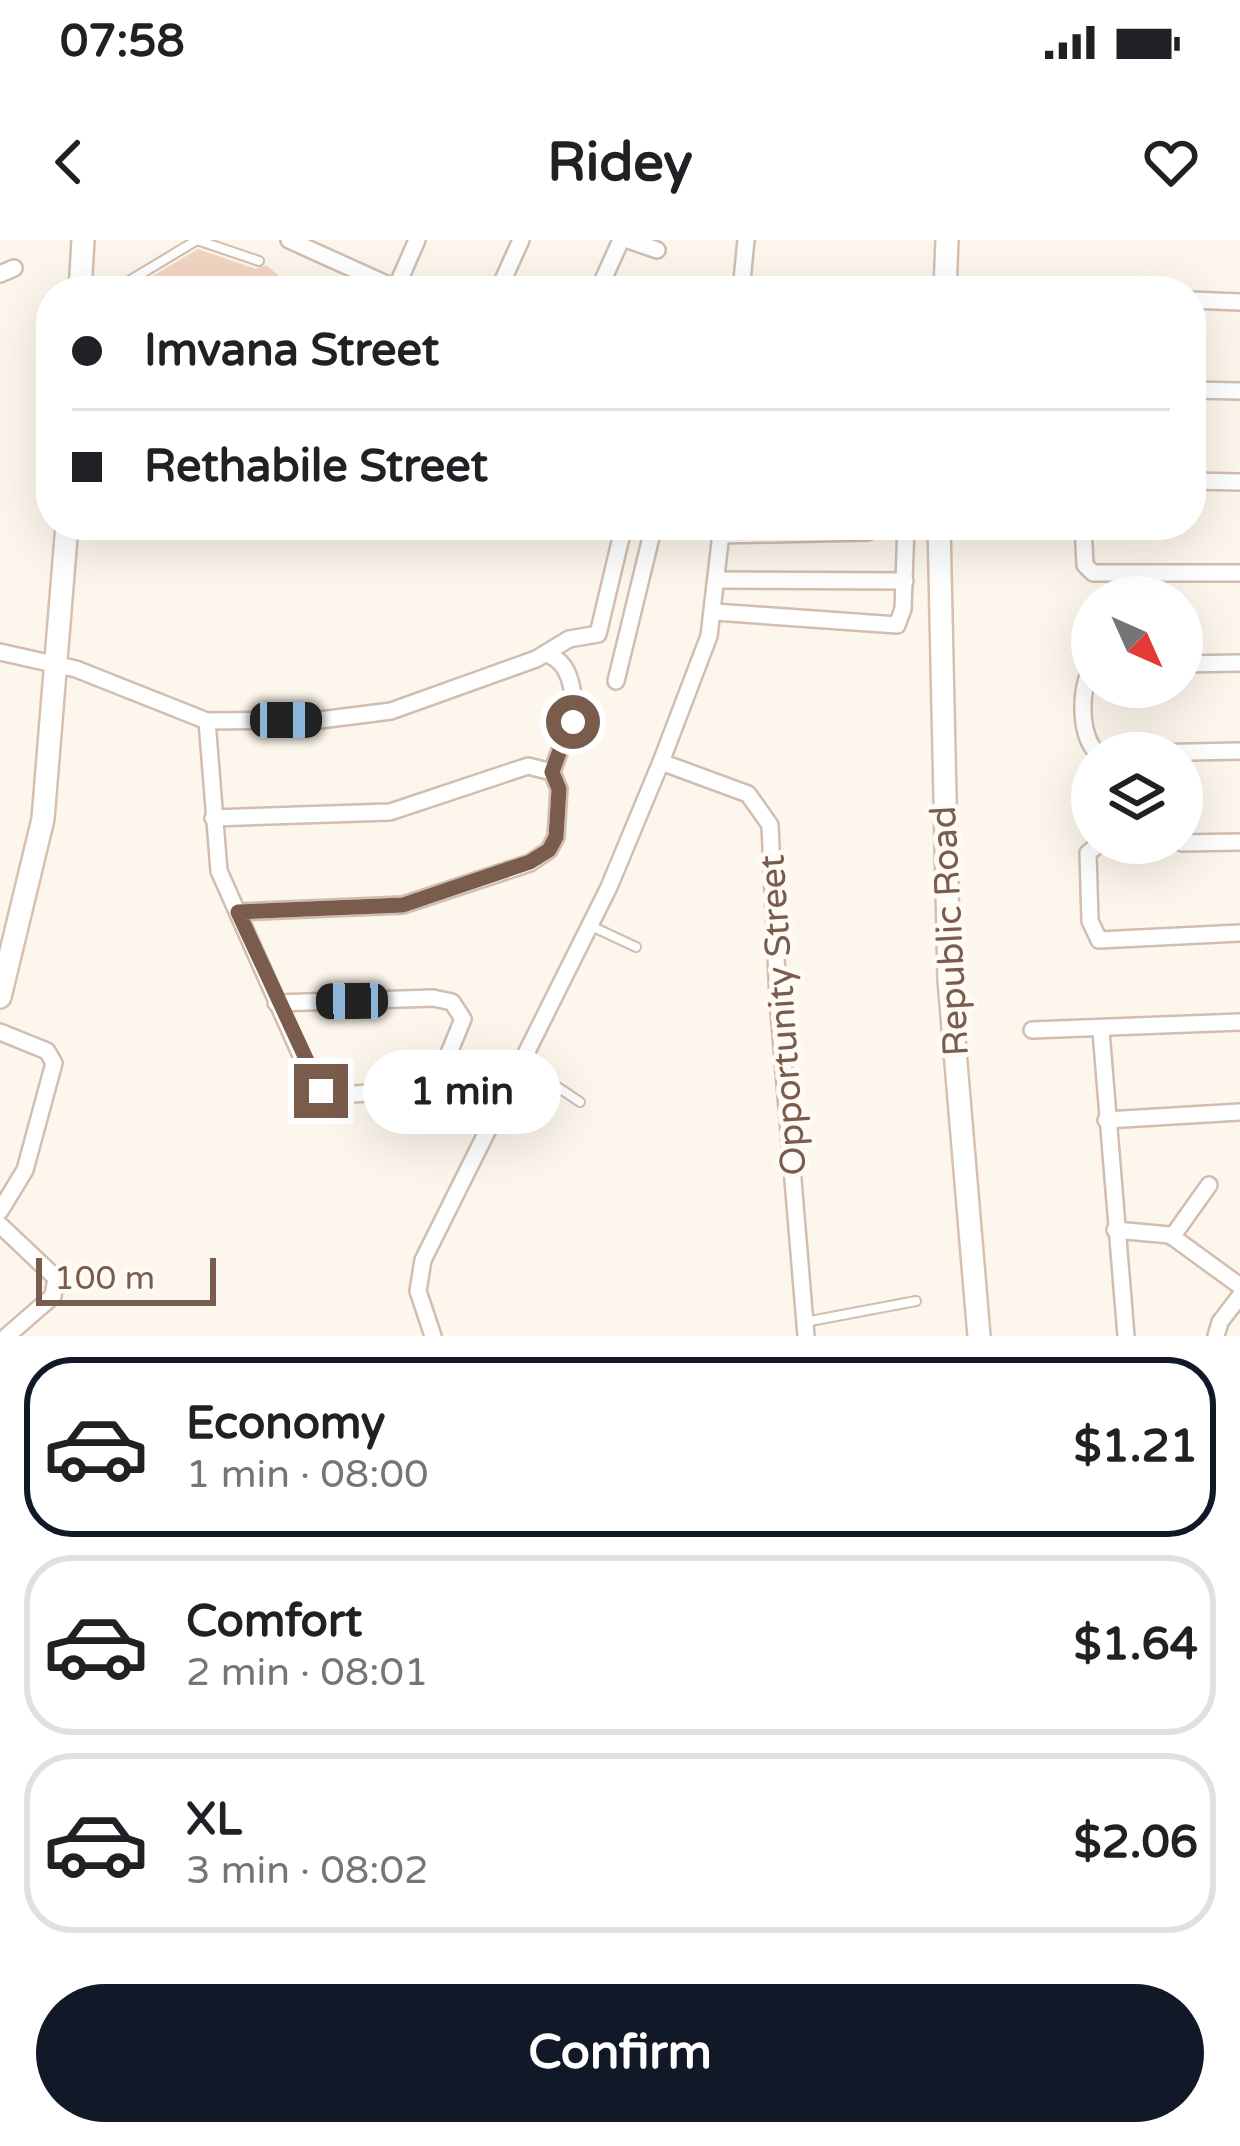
<!DOCTYPE html>
<meta charset="utf-8">
<style>
body{margin:0;font-family:"Varela Round",sans-serif;background:#f2f2f2;color:#202124;height:100vh;display:flex;flex-direction:column;font-size:45px;white-space:nowrap}
*{box-sizing:border-box;margin:0}
p{font-size:39px;color:#757577}
.icon{flex:none;width:66px;height:66px;fill:none;stroke:currentColor;stroke-width:2;stroke-linecap:round;stroke-linejoin:round}
.map{position:relative;height:1096px;overflow:hidden}
.details{display:flex;flex-direction:column;background:#fff;flex:1}
.details>*{flex:none}
.banner{position:absolute;left:36px;top:36px;width:1170px;height:264px;border-radius:48px;box-shadow:0 12px 48px #0002;display:grid;align-content:center;height:264px;padding:0 36px;background:#fff}
.needle{width:78px;rotate:135deg}
.fabs{position:absolute;left:1071px;top:336px;display:grid;gap:24px}
.fabs a{display:grid;place-items:center;width:132px;height:132px;border-radius:50%;background:#fff;box-shadow:0 12px 48px #0002;font-size:60px}
.scale{position:absolute;left:36px;bottom:30px;width:180px;box-sizing:border-box;padding-left:12px;border:6px solid #7a5c4d;border-top:0;font-size:33px;line-height:42px;white-space:nowrap;color:#7a5c4d;-webkit-text-stroke:9px #fffaf3;paint-order:stroke}
.end{position:absolute;width:54px;height:54px;margin:-27px;border:15px solid #7a5c4d;background:#fff;box-shadow:0 0 0 6px #fff}
.from{border-radius:50%}
.bubble{position:absolute;height:84px;border-radius:42px;background:#fff;box-shadow:0 12px 48px #0002;font-size:39px;font-weight:700;line-height:84px;text-align:center}
.car{position:absolute;width:36px;height:72px;margin:-36px -18px;border-radius:15px;box-shadow:0 0 9px 3px #0007;background:linear-gradient(#222 24%,#8ab4d8 0 40%,#222 0 76%,#8ab4d8 0 86%,#222 0)}
.banner b{display:flex;align-items:center;gap:42px;height:114px;font-size:45px}
.banner b+b{border-top:3px solid #e0e0e0}
.banner i{width:30px;height:30px;background:#202124}
ul{padding:21px 0 0;list-style:none}
li{display:flex;align-items:center;gap:36px;height:180px;margin:0 24px 18px;padding:0 12px;border:6px solid #e0e0e0;border-radius:48px}
li div{flex:1}
li b{display:block;font-size:45px}
li em{font-style:normal;font-weight:700}
li.on{border-color:#111827}
li>.icon{width:108px;height:108px;stroke-width:1.5}
.primary-button{display:flex;gap:24px;margin-top:auto;padding:24px 36px}
.primary-button a{flex:1;height:138px;border-radius:72px;background:#111827;color:#fff;font-size:48px;font-weight:700;line-height:138px;text-align:center}
.status{display:flex;justify-content:space-between;align-items:center;height:84px;padding:0 60px;background:#fff;direction:ltr}
.status svg{height:33px;fill:currentColor}
header{display:flex;justify-content:space-between;align-items:center;height:156px;padding:0 36px;background:#fff;font-size:54px;font-weight:700}
.map>svg:first-child{display:block}
.building{fill:#f3d5c3}
.lines{fill:none;stroke-linecap:round;stroke-linejoin:round}
.lane-casing{stroke:#d1beb0;stroke-width:12}
.street-casing{stroke:#d1beb0;stroke-width:20}
.secondary-casing{stroke:#d6c0b0;stroke-width:26}
.lane{stroke:#fff;stroke-width:8}
.street{stroke:#fff;stroke-width:15}
.secondary{stroke:#fff;stroke-width:21}
.route{stroke:#7a5c4d;stroke-width:15}
.labels{text-anchor:middle;dominant-baseline:central;stroke-width:10;stroke-linejoin:round;paint-order:stroke}
.street-label{font-size:36px;fill:#7a5c4d;stroke:#fffaf3}
</style>
<div class="status"><b>07:58</b><svg viewBox="0 0 49 12"><path d="M0 12V9h3v3zM5 12V6h3v6zM10 12V3h3v9zM15 12V0h3v12zM26 1h20v11H26zM47 4h2v5h-2z"/></svg></div>
<header><svg class="icon" aria-label="back" viewBox="0 0 24 24"><path d="M15 5l-7 7 7 7"/></svg>Ridey<svg class="icon" aria-label="heart" viewBox="0 0 24 24"><path d="M12 20l-8-8c-3-5 5-10 8-4 3-6 11-1 8 4z"/></svg></header>
<div class="map">
<svg width="1240" height="1096" viewBox="0 0 1240 1096">
<rect width="100%" height="100%" fill="#fdf6ec"/>
<!-- building -->
<polygon class="building" points="198,9 256,29 266,25 297,51 128,51"/>
<g class="lines">
<!-- lane casing -->
<g class="lane-casing">
<g id="lane">
<polyline points="82,48 119,47 197,0 259,21"/>
<polyline points="591,686 636,707"/>
<polyline points="523,824 580,862"/>
<polyline points="805,1082 916,1061"/>
</g>
</g>
<!-- street casing -->
<g class="street-casing">
<g id="street">
<polyline points="289,0 402,51"/>
<polyline points="628,0 657,10"/>
<polyline points="0,34 14,28"/>
<polyline points="396,48 417,0"/>
<polyline points="498,51 521,0"/>
<polyline points="598,51 621,0"/>
<polyline points="741,51 746,0"/>
<polyline points="1191,60 1240,62"/>
<polyline points="1191,150 1240,151"/>
<polyline points="1191,241 1240,242"/>
<polyline points="1083,285 1085,325 1093,333 1240,333"/>
<polyline points="721,295 868,292"/>
<polyline points="718,340 905,341"/>
<polyline points="715,372 897,385 903,369 906,285"/>
<polyline points="0,412 76,429 207,481 320,480 391,471 536,419 569,399 598,394 624,285"/>
<path d="M546 414C579 424 574 471 571 498L560 510 552 532"/>
<polyline points="1182,424 1240,423"/>
<path d="M1092 428C1079 447 1079 499 1098 513"/>
<polyline points="616,441 654,285"/>
<polyline points="207,481 219,631 314,845 340,855 423,849 444,825 463,779 452,762 433,758 276,763"/>
<polyline points="1143,513 1240,511"/>
<polyline points="661,522 748,554 770,585 778,760 806,1096"/>
<polyline points="213,578 390,572 528,526 552,532"/>
<polyline points="1156,603 1099,604 1088,613 1090,681 1099,700 1240,693"/>
<polyline points="1182,603 1240,602"/>
<polyline points="238,672 403,665 530,623 549,610 556,597 559,549 552,532"/>
<polyline points="1032,790 1240,782"/>
<polyline points="1101,791 1126,1096"/>
<polyline points="0,792 47,811 54,823 25,930 0,971"/>
<polyline points="1106,880 1240,872"/>
<polyline points="0,985 56,1038 53,1056 7,1096"/>
<polyline points="1115,990 1170,995 1240,1046"/>
<polyline points="1172,997 1209,945"/>
<polyline points="433,1096 418,1051 423,1020 609,647 661,522 709,396 722,285"/>
<polyline points="1216,1096 1220,1082 1240,1056"/>
</g>
</g>
<!-- secondary casing -->
<g class="secondary-casing">
<g id="secondary">
<polyline points="80,51 83,0"/>
<polyline points="945,51 947,0"/>
<polyline points="939,285 949,740 979,1096"/>
<polyline points="0,757 43,579 67,285"/>
</g>
</g>
<!-- lane -->
<use href="#lane" class="lane"/>
<!-- street -->
<use href="#street" class="street"/>
<!-- secondary -->
<use href="#secondary" class="secondary"/>
</g>
<g class="lines">
<!-- route -->
<polyline class="route" points="321,851 238,672 403,665 530,622 549,610 556,597 559,549 552,532 560,510 572,498 573,482"/>
</g>
<g class="labels">
<!-- street labels -->
<g class="street-label">
<text transform="translate(950 691) rotate(-93)">Republic Road</text>
<text transform="translate(783 775) rotate(-94)">Opportunity Street</text>
</g>
</g>
</svg>
<div class="fabs">
<a><svg class="needle" viewBox="-14 -14 28 28"><path d="M0-13l5 13h-10z" fill="#e53935"/><path d="M0 13l5-13h-10z" fill="#757577"/></svg></a>
<a><svg class="icon" aria-label="layers" viewBox="0 0 24 24"><path d="M12 4l9 5-9 5-9-5zM3 14l9 5 9-5"/></svg></a>
</div>
<div class="scale">100 m</div>
<i class="end from" style="left:573px;top:482px"></i>
<i class="end" style="left:321px;top:851px"></i>
<div class="bubble" style="left:363px;top:810px;width:198px">1 min</div>
<i class="car" style="left:286px;top:480px;rotate:90deg"></i>
<i class="car" style="left:352px;top:761px;rotate:269deg"></i>
<div class="banner">
<b><i class="from"></i>Imvana Street</b>
<b><i></i>Rethabile Street</b>
</div>
</div>
<section class="details">
<ul>
<li class="on"><svg class="icon" aria-label="car" viewBox="0 0 24 24"><path d="M5 17H2v-5l4-1 3-4h7l3 4 3 1v5h-3M9 17h6M6 11h13"/><circle cx="7" cy="17" r="2"/><circle cx="17" cy="17" r="2"/></svg><div><b>Economy</b><p>1 min · 08:00</p></div><em>$1.21</em></li>
<li><svg class="icon" aria-label="car" viewBox="0 0 24 24"><path d="M5 17H2v-5l4-1 3-4h7l3 4 3 1v5h-3M9 17h6M6 11h13"/><circle cx="7" cy="17" r="2"/><circle cx="17" cy="17" r="2"/></svg><div><b>Comfort</b><p>2 min · 08:01</p></div><em>$1.64</em></li>
<li><svg class="icon" aria-label="car" viewBox="0 0 24 24"><path d="M5 17H2v-5l4-1 3-4h7l3 4 3 1v5h-3M9 17h6M6 11h13"/><circle cx="7" cy="17" r="2"/><circle cx="17" cy="17" r="2"/></svg><div><b>XL</b><p>3 min · 08:02</p></div><em>$2.06</em></li>
</ul>
<div class="primary-button"><a>Confirm</a></div>
</section>
